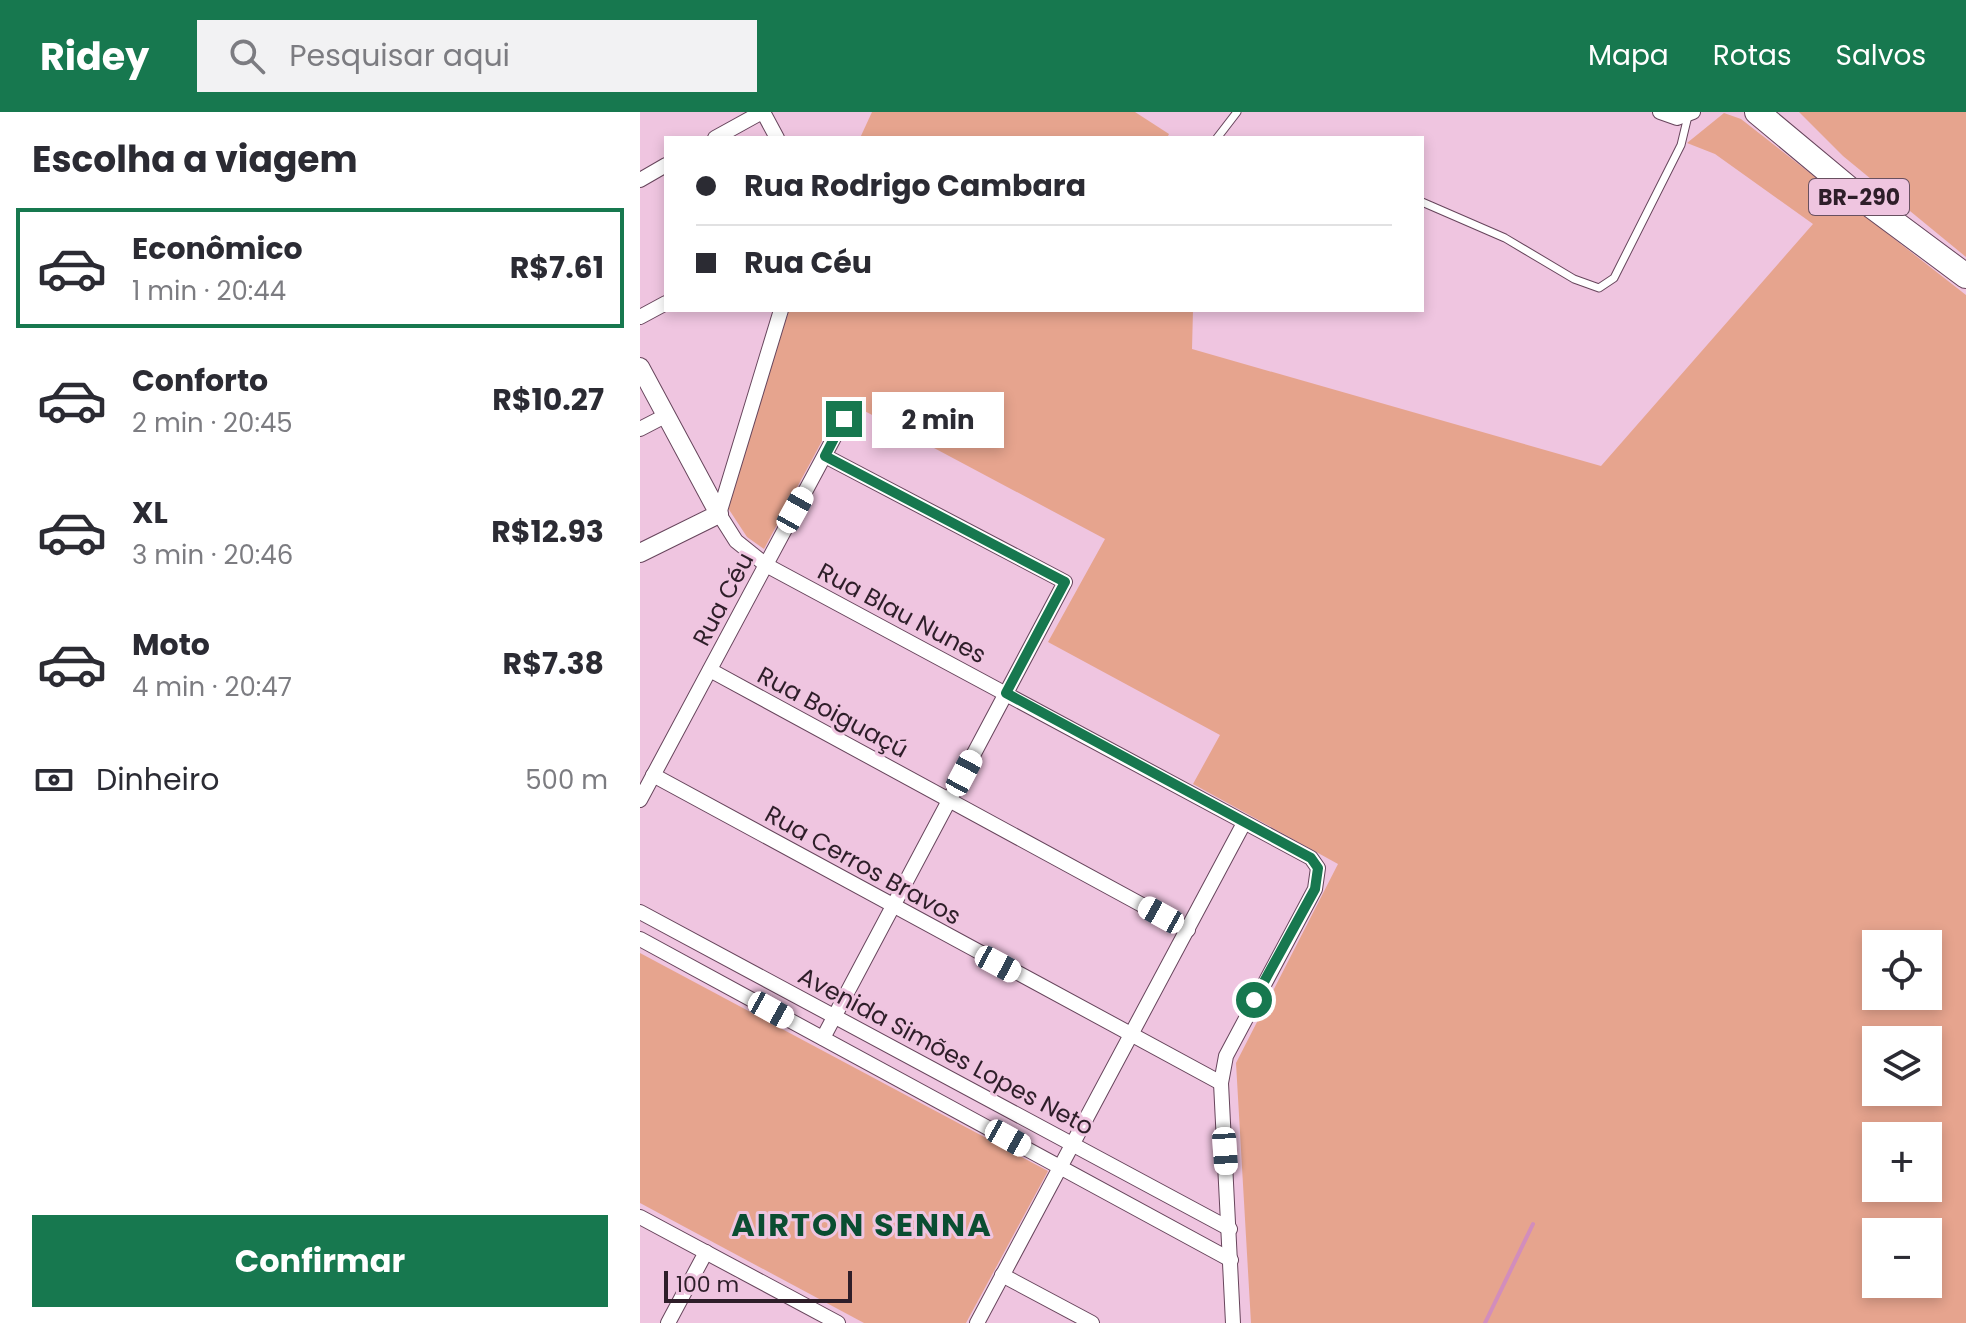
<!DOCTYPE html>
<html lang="pt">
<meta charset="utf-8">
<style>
body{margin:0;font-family:Poppins,sans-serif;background:#f2f2f3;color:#2b2b33;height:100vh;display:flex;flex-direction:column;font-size:30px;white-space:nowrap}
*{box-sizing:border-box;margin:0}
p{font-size:26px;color:#7c7c81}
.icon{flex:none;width:44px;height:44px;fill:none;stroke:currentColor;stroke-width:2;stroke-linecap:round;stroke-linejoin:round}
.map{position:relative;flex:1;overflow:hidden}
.panel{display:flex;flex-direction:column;background:#fff;width:640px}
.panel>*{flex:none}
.hud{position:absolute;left:24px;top:24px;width:760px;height:176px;border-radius:0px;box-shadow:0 4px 12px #0003;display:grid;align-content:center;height:176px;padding:0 32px;background:#fff}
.controls{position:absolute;left:1222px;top:818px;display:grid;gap:16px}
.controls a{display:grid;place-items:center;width:80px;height:80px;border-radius:0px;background:#fff;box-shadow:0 4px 12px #0003;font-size:40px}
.scale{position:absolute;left:24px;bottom:20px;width:188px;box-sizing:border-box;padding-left:8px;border:4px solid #2e1e29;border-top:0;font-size:22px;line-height:28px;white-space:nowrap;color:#2e1e29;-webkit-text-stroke:6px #efc5e0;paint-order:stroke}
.end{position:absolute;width:36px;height:36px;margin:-18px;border:10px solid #17784f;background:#fff;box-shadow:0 0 0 4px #fff}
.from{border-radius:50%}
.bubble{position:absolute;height:56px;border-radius:0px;background:#fff;box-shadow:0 4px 12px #0003;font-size:26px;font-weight:700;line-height:56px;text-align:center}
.car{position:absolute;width:24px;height:48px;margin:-24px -12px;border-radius:10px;box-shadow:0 0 6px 2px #0007;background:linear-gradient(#fff 24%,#345 0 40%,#fff 0 76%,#345 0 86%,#fff 0)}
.hud b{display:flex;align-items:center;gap:28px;height:76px;font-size:30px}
.hud b+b{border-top:2px solid #e1e1e2}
.hud i{width:20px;height:20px;background:#2b2b33}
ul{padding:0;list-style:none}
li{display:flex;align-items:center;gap:24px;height:120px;margin:0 16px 12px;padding:0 16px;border:4px solid transparent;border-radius:0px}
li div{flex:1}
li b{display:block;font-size:30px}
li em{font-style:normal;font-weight:700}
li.current{border-color:#17784f}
li>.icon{width:72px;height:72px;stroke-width:1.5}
h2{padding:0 32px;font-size:36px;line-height:96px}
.pay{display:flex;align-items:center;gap:20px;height:88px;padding:0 32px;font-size:30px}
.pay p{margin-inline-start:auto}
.cta{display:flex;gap:16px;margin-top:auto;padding:16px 32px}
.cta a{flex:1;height:92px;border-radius:0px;background:#17784f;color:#fff;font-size:32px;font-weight:700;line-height:92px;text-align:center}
header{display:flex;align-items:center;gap:48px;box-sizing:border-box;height:112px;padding:0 40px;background:#17784f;color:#fff}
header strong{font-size:38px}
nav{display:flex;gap:44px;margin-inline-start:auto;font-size:28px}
.search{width:560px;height:72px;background:#f2f2f3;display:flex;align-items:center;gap:20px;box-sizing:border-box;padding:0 28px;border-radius:0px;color:#7c7c81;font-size:30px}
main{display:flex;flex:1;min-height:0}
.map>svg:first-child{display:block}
.green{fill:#e6a48e;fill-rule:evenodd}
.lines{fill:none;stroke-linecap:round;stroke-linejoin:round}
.stream{stroke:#d28dbc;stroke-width:4}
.service-casing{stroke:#67455c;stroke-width:9}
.minor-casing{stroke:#67455c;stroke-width:16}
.tertiary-casing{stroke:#67455c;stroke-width:20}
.trunk-casing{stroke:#67455c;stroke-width:26}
.service{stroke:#fff;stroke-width:7}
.minor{stroke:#fff;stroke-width:14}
.tertiary{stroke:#fff;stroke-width:18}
.trunk{stroke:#fff;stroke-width:24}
.route{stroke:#17784f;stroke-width:10}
.labels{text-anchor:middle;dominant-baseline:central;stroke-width:6;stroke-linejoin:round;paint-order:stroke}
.shield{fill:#efc5e0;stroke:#685060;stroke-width:2}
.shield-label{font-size:22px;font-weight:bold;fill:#2e1e29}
.street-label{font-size:24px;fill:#2e1e29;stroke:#efc5e0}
.district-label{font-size:32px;font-weight:bold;letter-spacing:2px;fill:#0a4d31;stroke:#efc5e0}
</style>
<header>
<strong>Ridey</strong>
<div class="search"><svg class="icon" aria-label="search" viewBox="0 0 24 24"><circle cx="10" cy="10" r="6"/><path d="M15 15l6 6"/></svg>Pesquisar aqui</div>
<nav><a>Mapa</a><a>Rotas</a><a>Salvos</a></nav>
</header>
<main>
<section class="panel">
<h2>Escolha a viagem</h2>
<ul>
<li class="current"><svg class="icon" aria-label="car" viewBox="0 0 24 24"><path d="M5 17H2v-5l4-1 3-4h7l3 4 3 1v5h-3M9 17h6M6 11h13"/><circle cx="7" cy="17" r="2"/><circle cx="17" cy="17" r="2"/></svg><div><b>Econômico</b><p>1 min · 20:44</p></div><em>R$7.61</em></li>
<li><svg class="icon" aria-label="car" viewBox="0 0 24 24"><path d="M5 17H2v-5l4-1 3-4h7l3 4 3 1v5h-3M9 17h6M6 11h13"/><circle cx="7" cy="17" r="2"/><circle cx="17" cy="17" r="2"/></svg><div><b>Conforto</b><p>2 min · 20:45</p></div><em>R$10.27</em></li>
<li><svg class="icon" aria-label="car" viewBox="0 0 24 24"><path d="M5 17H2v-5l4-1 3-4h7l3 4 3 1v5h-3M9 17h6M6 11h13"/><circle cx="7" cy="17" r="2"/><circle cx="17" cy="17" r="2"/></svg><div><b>XL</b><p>3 min · 20:46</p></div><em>R$12.93</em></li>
<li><svg class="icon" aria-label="car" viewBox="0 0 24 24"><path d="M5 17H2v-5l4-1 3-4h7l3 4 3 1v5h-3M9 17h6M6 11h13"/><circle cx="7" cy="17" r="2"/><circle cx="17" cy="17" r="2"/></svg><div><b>Moto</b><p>4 min · 20:47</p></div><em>R$7.38</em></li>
</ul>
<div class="pay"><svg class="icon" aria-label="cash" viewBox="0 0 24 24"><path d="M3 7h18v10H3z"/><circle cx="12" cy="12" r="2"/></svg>Dinheiro<p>500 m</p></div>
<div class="cta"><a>Confirmar</a></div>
</section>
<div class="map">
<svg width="1326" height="1211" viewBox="0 0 1326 1211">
<rect width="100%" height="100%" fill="#efc5e0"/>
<!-- green -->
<g class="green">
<polygon points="232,0 495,0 529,22 527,26 220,26"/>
<polygon points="1159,0 1326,0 1326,145 1203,44"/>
<path d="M1084 1 1101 7 1326 183V1211H611L596 951 698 752 553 672 580 623 408 530 465 427 204 288 124 437 107 425 88 396 149 198H553L552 237 961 354 1173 112 1075 42 1047 31ZM1236 832H1288V884H1236ZM1236 928H1288V980H1236ZM1236 1024H1288V1076H1236ZM1236 1120H1288V1172H1236Z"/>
<polygon points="0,841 408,1059 326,1211 224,1211 0,1091"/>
</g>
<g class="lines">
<!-- stream -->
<polyline class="stream" points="845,1211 893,1112"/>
<!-- service casing -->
<g class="service-casing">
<g id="service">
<polyline points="577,26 597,0"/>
<polyline points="782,90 865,126 934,167 959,176 974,166 1041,33 1048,4"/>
</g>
</g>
<!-- minor casing -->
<g class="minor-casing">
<g id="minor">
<polyline points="123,0 137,26"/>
<polyline points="1020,0 1037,6 1053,0"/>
<polyline points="75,26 122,0"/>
<polyline points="0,68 26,53"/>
<polyline points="141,198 79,402 96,429 126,453 671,746 678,756 675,777 586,944 581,971 593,1211"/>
<polyline points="0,205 26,191"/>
<polyline points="0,317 25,304"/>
<polyline points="70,558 548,818"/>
<polyline points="13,663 581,971"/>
<polyline points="0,688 204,307"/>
<polyline points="0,800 590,1117"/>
<polyline points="0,827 591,1148"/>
<polyline points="183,926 425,470 185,344"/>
<polyline points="0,1105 198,1211"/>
<polyline points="362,1163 452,1211"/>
<polyline points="28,1211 66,1140"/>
<polyline points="337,1211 604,711"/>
</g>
</g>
<!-- tertiary casing -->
<g class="tertiary-casing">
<polyline id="tertiary" points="0,255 79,402 0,441"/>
</g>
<!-- trunk casing -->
<g class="trunk-casing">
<polyline id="trunk" points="1117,0 1213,80 1326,164"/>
</g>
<!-- service -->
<use href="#service" class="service"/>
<!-- minor -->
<use href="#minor" class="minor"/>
<!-- tertiary -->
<use href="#tertiary" class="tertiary"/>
<!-- trunk -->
<use href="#trunk" class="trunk"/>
</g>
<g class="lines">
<!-- route -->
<polyline class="route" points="204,307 185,344 425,470 366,581 671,746 678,756 675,777 614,888"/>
</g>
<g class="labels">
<!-- shield labels -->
<rect class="shield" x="1169" y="67" width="100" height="36" rx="6"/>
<g class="shield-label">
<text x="1219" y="85">BR-290</text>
</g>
<!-- street labels -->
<g class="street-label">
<text transform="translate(83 487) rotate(-62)">Rua Céu</text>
<text transform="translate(262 501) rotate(28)">Rua Blau Nunes</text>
<text transform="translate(193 600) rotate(28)">Rua Boiguaçú</text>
<text transform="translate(223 753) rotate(29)">Rua Cerros Bravos</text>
<text transform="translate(306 939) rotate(28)">Avenida Simões Lopes Neto</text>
</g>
<!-- district labels -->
<g class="district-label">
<text x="222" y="1112">AIRTON SENNA</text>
</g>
</g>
</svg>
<div class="controls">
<a><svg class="icon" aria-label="locate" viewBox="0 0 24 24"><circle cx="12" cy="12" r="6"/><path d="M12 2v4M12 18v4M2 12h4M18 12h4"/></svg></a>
<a><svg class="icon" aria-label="layers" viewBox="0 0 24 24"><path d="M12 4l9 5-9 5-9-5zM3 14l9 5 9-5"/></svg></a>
<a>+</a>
<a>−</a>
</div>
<div class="scale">100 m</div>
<i class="end from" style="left:614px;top:888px"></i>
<i class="end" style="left:204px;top:307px"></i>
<div class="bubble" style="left:232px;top:280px;width:132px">2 min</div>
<i class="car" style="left:155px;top:398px;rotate:29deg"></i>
<i class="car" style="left:324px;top:661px;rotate:28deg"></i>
<i class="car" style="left:521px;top:803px;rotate:299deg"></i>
<i class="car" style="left:358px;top:852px;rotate:118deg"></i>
<i class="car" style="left:131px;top:898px;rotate:119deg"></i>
<i class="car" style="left:368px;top:1026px;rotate:119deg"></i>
<i class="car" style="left:585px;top:1039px;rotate:176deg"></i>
<div class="hud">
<b><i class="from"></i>Rua Rodrigo Cambara</b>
<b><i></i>Rua Céu</b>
</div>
</div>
</main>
